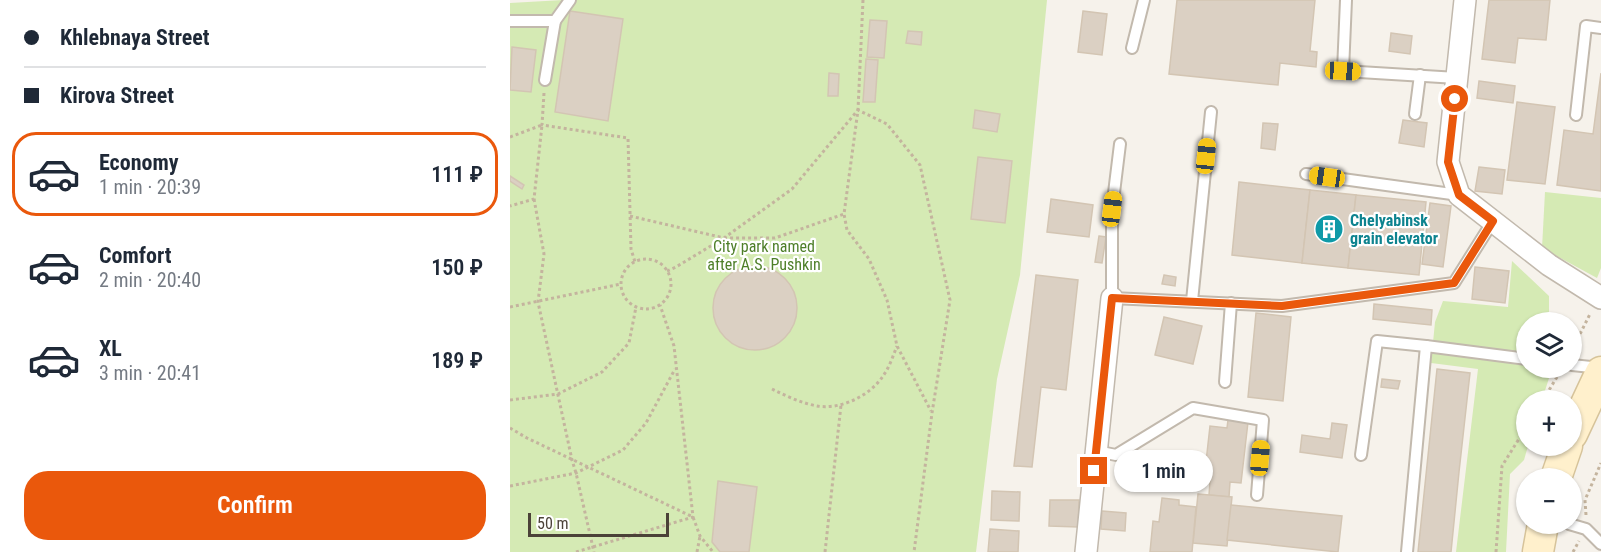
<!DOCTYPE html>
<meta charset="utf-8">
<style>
body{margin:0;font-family:"Roboto Condensed",sans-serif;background:#f2f2f3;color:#1f2937;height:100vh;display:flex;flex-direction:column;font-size:22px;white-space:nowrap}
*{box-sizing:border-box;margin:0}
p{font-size:20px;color:#747a83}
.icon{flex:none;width:33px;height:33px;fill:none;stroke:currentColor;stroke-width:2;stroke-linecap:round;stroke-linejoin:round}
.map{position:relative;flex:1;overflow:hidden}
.drawer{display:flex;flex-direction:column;background:#fff;width:510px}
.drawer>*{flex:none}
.hud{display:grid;align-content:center;height:132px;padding:0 24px;background:#fff}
.tools{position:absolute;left:1006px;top:312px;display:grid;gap:12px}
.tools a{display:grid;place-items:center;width:66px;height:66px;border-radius:50%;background:#fff;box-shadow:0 2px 4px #0004;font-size:30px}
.scale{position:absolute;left:18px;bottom:15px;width:141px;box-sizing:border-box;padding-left:6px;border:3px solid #4b4238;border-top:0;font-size:16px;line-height:21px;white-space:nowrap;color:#4b4238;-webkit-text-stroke:4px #fff;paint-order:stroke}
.end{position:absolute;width:27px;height:27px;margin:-14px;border:8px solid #ea580c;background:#fff;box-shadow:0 0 0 3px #fff}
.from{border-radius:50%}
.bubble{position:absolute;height:42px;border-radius:21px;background:#fff;box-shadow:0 2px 4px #0004;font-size:20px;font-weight:600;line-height:42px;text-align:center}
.car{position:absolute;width:18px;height:36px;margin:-18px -9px;border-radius:8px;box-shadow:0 0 4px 2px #0007;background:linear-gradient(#f5c518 24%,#345 0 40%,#f5c518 0 76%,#345 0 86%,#f5c518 0)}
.hud b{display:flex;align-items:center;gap:21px;height:57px;font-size:22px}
.hud b+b{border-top:2px solid #e0e1e3}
.hud i{width:15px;height:15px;background:#1f2937}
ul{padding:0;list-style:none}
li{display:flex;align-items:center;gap:18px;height:84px;margin:0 12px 9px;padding:0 12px;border:3px solid transparent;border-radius:24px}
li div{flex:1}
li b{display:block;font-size:22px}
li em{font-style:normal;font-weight:600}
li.current{border-color:#ea580c}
li>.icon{width:54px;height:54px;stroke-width:1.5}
.cta{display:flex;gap:12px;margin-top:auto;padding:12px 24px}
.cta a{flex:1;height:69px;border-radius:24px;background:#ea580c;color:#fff;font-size:24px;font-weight:600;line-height:69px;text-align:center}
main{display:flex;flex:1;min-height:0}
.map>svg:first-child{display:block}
.green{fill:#d5eab4}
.building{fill:#dbd0c3;stroke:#d3c5b3;stroke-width:1.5}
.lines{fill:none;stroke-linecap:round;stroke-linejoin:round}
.lane-casing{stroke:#c2b9ad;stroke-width:14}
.street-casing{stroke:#c2b9ad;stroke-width:24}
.secondary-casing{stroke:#d6c39a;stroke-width:33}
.path{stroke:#c4b49e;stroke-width:3;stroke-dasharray:3 3;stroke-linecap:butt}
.lane{stroke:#fff;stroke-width:10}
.street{stroke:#fff;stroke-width:21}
.secondary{stroke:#fff0cc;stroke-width:30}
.route{stroke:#ea580c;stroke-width:8}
.labels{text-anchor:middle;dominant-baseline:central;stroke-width:4.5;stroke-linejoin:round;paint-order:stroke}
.culture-label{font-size:16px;font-weight:bold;fill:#0d838f;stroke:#fff;text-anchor:start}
.park-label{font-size:16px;fill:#4e7f29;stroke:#fff}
</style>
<main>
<section class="drawer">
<div class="hud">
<b><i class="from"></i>Khlebnaya Street</b>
<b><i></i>Kirova Street</b>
</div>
<ul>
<li class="current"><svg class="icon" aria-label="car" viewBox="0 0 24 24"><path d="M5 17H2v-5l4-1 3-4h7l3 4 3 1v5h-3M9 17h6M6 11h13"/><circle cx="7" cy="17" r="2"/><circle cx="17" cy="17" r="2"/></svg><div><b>Economy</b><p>1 min · 20:39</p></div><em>111 ₽</em></li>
<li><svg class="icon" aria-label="car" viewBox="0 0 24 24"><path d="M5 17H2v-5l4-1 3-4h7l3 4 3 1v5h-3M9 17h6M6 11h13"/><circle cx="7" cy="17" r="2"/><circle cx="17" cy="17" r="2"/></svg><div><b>Comfort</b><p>2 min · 20:40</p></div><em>150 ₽</em></li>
<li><svg class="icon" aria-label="car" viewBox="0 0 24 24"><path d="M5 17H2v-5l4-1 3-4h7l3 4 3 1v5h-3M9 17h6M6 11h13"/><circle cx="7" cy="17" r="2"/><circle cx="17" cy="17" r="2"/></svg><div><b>XL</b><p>3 min · 20:41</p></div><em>189 ₽</em></li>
</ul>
<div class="cta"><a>Confirm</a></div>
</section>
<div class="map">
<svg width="1091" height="552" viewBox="0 0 1091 552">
<rect width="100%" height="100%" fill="#f6f2eb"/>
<!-- green -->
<g class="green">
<polygon points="53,0 537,0 510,275 487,379 466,552 0,552 0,3"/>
<polygon points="1035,192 1091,198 1091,268 1087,278 1032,248"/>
<polygon points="1002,261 1039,296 1039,322 1017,322 1017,368 1040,368 1040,375 1032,400 1017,400 1018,446 1014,460 1000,474 996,552 946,552 968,369 921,363 925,322 933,301 998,307"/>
</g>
<!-- building -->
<g class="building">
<polygon points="667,0 805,0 800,51 807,52 806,67 770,63 768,85 659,74"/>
<polygon points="979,0 1040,0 1036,40 1008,38 1005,63 972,59"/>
<polygon points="60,11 113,19 98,121 45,112"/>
<polygon points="573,11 597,14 592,55 568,52"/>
<polygon points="360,20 377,21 374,58 357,57"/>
<polygon points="398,31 412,32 411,45 396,43"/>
<polygon points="881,33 902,36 900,54 879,51"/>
<polygon points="2,47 26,50 21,92 0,90"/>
<polygon points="356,59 368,60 365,102 353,102"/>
<polygon points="319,73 329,74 328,96 318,96"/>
<polygon points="1091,73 1091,191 1047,185 1054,130 1083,134"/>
<polygon points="969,81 1005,86 1003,103 967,98"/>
<polygon points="1007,102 1045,107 1035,184 997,180"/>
<polygon points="465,110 490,114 487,132 463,128"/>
<polygon points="893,120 917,123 914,147 889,143"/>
<polygon points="753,123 768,124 765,150 751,148"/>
<polygon points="468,157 502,161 495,223 461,219"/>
<polygon points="969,167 995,170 992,194 965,191"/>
<polygon points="0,176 14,185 12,189 0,181"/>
<polygon points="729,182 800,190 792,263 722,255"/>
<polygon points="800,190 846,195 838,268 792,263"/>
<polygon points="846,195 916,202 909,275 838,268"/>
<polygon points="541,199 583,205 579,237 537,232"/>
<polygon points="920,203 941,206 933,267 912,264"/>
<polygon points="589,236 596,237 592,263 585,262"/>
<circle cx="245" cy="308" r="42"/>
<polygon points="965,267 999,271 995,303 962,299"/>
<polygon points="526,275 568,280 556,390 531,387 522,467 504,466"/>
<polygon points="654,275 666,277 665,286 652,284"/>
<polygon points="864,304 922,310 921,325 863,319"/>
<polygon points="746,313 781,317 773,401 738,397"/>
<polygon points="654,317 692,326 683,364 645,355"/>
<polygon points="927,369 960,373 949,472 941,552 908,552"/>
<polygon points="872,379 890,381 888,389 871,387"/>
<polygon points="718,420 738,422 731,483 720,482 719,497 699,495 700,481 694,480 700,426 717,428"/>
<polygon points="822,423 837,425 832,458 790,452 792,435 820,439"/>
<polygon points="208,481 247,487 239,552 210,552 202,542"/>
<polygon points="482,491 510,492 509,521 481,520"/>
<polygon points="688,494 722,497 717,546 683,543"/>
<polygon points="652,498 669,500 669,505 686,507 682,552 640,552 643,521 649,522"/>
<polygon points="540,500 569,500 568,527 539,526"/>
<polygon points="721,505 832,516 828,552 717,540"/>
<polygon points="592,511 616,513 615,531 591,529"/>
<polygon points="480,529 509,531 508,552 478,552"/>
</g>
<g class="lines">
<!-- lane casing -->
<g class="lane-casing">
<g id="lane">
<polyline points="836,0 833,71 947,78"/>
<polyline points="0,21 45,21 35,80"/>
<polyline points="45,21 60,0"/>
<polyline points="622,48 634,0"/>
<polyline points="905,114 910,75"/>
<polyline points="1066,115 1076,26 1091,28"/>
<polyline points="610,144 602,209 602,298 772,306 944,283 983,221"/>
<polyline points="796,174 949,195"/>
<polyline points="682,301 701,112"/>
<polyline points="1062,365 1091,368"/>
<polyline points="715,382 721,303"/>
<polyline points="586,451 606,455 683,408 753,420 747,495"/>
<polyline points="851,455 867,341 916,346"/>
<polyline points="1059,524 1076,529 1091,544"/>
<polyline points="897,552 916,346 1017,359"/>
</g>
</g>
<!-- street casing -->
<g class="street-casing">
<g id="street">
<polyline points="955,0 938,162 949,195 1039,265 1091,298"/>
<polyline points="576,552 602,298"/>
</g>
</g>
<!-- secondary casing -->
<g class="secondary-casing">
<g id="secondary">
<polyline points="1062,434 1091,372"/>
<polyline points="1046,478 1057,446"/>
<polyline points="1028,552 1033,524"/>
</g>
</g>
<!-- path -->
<g class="path">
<polyline points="353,0 348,110 334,214 337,230 359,259 377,300 387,346 421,411"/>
<polyline points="34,93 32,125 118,138 121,249 125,262"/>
<polyline points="0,137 32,125 24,199 0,206"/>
<polyline points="24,199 34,254 28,302 62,460 66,473 84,552"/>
<polyline points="120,216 214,238 282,189 348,110 377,124 410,165 440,300 422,413 404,552"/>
<circle cx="136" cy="284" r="25"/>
<polyline points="157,271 166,267 214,238 265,238 334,214"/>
<polyline points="0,307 111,284"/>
<polyline points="1062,350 1080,314"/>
<path d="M262 389C276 396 291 403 307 406 330 410 360 396 373 376 379 368 383 356 387 346"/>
<polyline points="0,400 48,394 92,372 119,343 126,307"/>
<polyline points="1033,400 1050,372"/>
<polyline points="0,428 17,438 183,517 190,536 203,552"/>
<polyline points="0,486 66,473 113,450 136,423 165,369"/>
<polyline points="1076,515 1075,500 1091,463"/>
<polyline points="66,552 183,517 164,346 150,305"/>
<polyline points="187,552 190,536"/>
<polyline points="315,552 331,405"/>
<polyline points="986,552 992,466 1017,426"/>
<polyline points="1063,552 1069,541"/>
</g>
<!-- lane -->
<use href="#lane" class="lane"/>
<!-- street -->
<use href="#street" class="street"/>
<!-- secondary -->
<use href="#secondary" class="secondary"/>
</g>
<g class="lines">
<!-- route -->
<polyline class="route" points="584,471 602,298 772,306 944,283 983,221 949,195 938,162 945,99"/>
</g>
<!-- icons -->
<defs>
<g id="building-disc" transform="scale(1.5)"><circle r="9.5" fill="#0f9aa8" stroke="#fff"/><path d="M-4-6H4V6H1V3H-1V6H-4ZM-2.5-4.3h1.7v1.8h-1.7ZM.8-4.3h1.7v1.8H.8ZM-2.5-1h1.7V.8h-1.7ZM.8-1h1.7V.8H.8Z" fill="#fff"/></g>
</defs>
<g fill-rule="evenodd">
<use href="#building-disc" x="819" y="229"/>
</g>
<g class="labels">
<!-- culture labels -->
<g class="culture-label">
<text x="840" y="220">Chelyabinsk<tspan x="840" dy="18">grain elevator</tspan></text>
</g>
<!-- park labels -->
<g class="park-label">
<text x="254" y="246">City park named<tspan x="254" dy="18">after A.S. Pushkin</tspan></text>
</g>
</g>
</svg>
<div class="tools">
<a><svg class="icon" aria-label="layers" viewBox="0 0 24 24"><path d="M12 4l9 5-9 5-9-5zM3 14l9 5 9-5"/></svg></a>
<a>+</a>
<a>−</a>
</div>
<div class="scale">50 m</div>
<i class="end from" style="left:945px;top:99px"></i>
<i class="end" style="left:584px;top:471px"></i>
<div class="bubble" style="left:604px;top:450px;width:99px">1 min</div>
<i class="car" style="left:833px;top:71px;rotate:93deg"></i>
<i class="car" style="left:696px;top:156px;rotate:6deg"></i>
<i class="car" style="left:817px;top:177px;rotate:278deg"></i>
<i class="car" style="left:602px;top:209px;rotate:7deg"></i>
<i class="car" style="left:750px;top:458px;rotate:5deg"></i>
</div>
</main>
